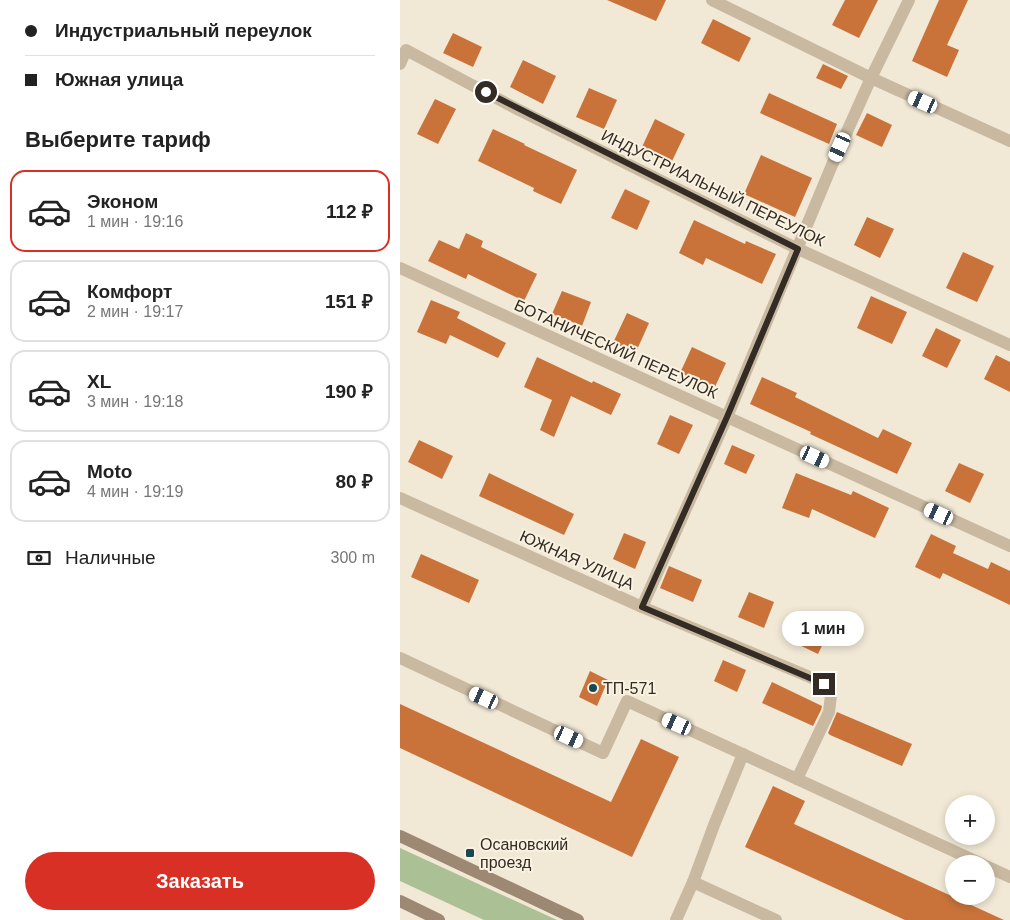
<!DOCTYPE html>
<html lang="ru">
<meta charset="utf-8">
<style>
body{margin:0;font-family:Helvetica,sans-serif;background:#f6f6f6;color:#222;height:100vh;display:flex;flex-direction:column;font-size:19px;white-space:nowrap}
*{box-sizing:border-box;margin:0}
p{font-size:16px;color:#767676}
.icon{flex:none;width:28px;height:28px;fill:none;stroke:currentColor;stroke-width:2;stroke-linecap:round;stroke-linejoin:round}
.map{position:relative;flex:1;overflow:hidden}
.details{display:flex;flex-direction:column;background:#fff;width:400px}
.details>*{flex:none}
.hud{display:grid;align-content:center;height:110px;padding:0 25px;background:#fff}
.fabs{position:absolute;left:545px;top:795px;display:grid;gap:10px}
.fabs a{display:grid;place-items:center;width:50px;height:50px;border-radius:50%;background:#fff;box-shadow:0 2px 8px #0003;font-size:25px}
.end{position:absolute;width:22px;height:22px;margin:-11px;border:6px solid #332b24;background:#fff;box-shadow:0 0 0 2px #fff}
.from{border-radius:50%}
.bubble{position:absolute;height:35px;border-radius:18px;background:#fff;box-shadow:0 2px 8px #0003;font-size:16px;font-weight:600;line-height:35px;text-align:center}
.car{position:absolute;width:15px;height:30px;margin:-15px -8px;border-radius:6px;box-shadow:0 0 4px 1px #0007;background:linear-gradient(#fff 24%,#345 0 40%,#fff 0 76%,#345 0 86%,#fff 0)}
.hud b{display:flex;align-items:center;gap:18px;height:48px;font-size:19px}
.hud b+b{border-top:1px solid #e0e0e0}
.hud i{width:12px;height:12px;background:#222}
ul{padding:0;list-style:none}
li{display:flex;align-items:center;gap:15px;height:82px;margin:0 10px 8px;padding:0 15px;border:2px solid #e0e0e0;border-radius:15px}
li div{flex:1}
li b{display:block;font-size:19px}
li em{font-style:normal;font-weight:600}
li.current{border-color:#d93025}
li>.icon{width:45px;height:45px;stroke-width:1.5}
h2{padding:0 25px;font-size:22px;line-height:60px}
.pay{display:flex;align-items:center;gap:12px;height:55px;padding:0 25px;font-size:19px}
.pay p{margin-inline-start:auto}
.action{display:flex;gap:10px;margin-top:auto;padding:10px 25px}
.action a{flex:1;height:58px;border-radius:30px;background:#d93025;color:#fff;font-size:20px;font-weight:600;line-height:58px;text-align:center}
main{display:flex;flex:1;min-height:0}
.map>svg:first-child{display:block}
.green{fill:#abc095}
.building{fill:#c9733b}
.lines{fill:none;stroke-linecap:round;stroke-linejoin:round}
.service{stroke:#c9b9a1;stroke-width:12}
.minor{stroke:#c9b9a1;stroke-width:12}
.secondary{stroke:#9c8873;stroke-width:12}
.route{stroke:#332b24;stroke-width:6}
.poi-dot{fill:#194855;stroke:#f9f2e1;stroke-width:2}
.labels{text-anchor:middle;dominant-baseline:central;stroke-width:4;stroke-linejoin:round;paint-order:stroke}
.street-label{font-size:16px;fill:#332b24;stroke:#f9f2e1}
.poi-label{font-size:16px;fill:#332b24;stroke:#f9f2e1;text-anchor:start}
</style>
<main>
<section class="details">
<div class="hud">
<b><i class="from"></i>Индустриальный переулок</b>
<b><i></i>Южная улица</b>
</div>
<h2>Выберите тариф</h2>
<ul>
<li class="current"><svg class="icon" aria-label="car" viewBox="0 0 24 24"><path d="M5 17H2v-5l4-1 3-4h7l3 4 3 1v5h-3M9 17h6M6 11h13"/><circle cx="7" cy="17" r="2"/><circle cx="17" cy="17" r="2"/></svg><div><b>Эконом</b><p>1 мин · 19:16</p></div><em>112 ₽</em></li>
<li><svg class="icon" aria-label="car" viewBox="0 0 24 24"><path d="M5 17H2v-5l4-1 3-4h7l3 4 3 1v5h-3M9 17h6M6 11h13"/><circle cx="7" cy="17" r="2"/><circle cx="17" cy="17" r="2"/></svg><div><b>Комфорт</b><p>2 мин · 19:17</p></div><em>151 ₽</em></li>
<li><svg class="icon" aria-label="car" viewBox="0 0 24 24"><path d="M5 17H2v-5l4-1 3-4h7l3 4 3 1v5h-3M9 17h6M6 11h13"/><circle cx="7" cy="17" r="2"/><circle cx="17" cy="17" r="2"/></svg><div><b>XL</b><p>3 мин · 19:18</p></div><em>190 ₽</em></li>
<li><svg class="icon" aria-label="car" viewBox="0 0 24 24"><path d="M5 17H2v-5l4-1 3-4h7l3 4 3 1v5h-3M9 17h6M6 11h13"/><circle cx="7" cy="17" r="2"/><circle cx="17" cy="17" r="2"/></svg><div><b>Moto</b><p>4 мин · 19:19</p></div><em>80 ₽</em></li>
</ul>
<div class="pay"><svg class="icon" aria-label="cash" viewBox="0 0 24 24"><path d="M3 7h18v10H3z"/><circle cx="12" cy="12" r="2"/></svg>Наличные<p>300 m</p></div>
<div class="action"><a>Заказать</a></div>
</section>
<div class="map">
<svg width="610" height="920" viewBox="0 0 610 920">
<rect width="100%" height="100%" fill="#f1e8d5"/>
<!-- green -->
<polygon class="green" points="0,848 157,920 84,920 0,881"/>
<!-- building -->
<g class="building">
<polygon points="207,0 266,0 256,21"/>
<polygon points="445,0 478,0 459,38 432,25"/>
<polygon points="539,0 568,0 547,45 559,50 547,77 512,61"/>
<polygon points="313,19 351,38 339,62 301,43"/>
<polygon points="53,33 82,47 73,67 43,53"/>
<polygon points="123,60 156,76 143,104 110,87"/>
<polygon points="423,64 448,76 441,89 416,78"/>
<polygon points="189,88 217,100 204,129 176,117"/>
<polygon points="369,93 437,124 429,144 360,113"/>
<polygon points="35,99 56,109 38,144 17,134"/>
<polygon points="467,113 492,125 482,147 456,135"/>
<polygon points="255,119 285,134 272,161 242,147"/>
<polygon points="93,129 125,144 124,145 177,170 161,204 133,191 134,188 78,161"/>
<polygon points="361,155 412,178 395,217 344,194"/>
<polygon points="225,189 250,201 237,230 211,218"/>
<polygon points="467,217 494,229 480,258 454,245"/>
<polygon points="294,220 345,244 346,241 376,254 362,284 306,258 303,265 279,253"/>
<polygon points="66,233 83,241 81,247 137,274 124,301 68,274 66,279 28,261 39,240 59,249"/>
<polygon points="563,252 594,266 577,302 546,288"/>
<polygon points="162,291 191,302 182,326 152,314"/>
<polygon points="471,296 507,312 492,344 457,328"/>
<polygon points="31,300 60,312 57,318 106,343 98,358 50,335 46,344 17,332"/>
<polygon points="227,313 249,323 236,352 213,343"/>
<polygon points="536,328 561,340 547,368 522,356"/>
<polygon points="292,347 326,363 314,389 280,373"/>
<polygon points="596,355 610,362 610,392 584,379"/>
<polygon points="137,357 192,383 193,381 221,394 211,415 171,396 154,437 140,430 152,400 124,387"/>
<polygon points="362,377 397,393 395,397 478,438 483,429 512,443 497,474 410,434 411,432 350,404"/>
<polygon points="270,415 293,425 279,454 257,444"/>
<polygon points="19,440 53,456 42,479 8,462"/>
<polygon points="332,445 355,455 346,474 324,464"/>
<polygon points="559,463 584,474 570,503 545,491"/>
<polygon points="89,473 174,514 164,535 79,496"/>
<polygon points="396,473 451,495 453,491 489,508 475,538 412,509 409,518 382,508"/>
<polygon points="224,533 246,542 235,569 213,559"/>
<polygon points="531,534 556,546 553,553 588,569 591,562 610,571 610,605 543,573 540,579 515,567"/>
<polygon points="21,554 79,580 69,603 11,577"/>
<polygon points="269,566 302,580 293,602 260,588"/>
<polygon points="349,592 374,602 364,628 338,617"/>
<polygon points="401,619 429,631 418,654 391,641"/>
<polygon points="323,660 346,670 337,692 314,681"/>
<polygon points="190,671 208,680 197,706 179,697"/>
<polygon points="372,682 422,706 421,710 413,726 362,703"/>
<polygon points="0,704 211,802 241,739 279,757 232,857 0,748"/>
<polygon points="437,712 512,744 502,766 430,735 428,733"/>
<polygon points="373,786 405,801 394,824 604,920 505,920 345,847"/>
</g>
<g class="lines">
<!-- service -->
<g class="service">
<polyline points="0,658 203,753 227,701 582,864"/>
<polyline points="397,779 429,712 431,695 429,689 424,683"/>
<polyline points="586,866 610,877"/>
<polyline points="293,882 376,920"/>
<polyline points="276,920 293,882 314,825 343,754"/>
</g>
<!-- minor -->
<g class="minor">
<polyline points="312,0 471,78 610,141"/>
<polyline points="0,64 6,50 117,109 398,249 610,345"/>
<polyline points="0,268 610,546"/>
<polyline points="0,498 242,607 424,683"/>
<polyline points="242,607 327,417 432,165 471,78 509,0"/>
</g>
<!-- secondary -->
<g class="secondary">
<polyline points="0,836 178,920"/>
<polyline points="0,901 39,920"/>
</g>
</g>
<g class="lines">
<!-- route -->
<polyline class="route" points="86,92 398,249 327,417 242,607 424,684"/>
</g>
<!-- markers -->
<g class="poi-dot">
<circle cx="193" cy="688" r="5"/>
<rect x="65" y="848" width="10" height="10" rx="2.5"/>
</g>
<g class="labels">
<!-- street labels -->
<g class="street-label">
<text transform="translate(313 188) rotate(26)">ИНДУСТРИАЛЬНЫЙ ПЕРЕУЛОК</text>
<text transform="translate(216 349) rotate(24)">БОТАНИЧЕСКИЙ ПЕРЕУЛОК</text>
<text transform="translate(177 560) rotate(24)">ЮЖНАЯ УЛИЦА</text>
</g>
<!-- poi labels -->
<g class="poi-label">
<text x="203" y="688">ТП-571</text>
<text x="80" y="844">Осановский<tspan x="80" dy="18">проезд</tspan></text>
</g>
</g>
</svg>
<div class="fabs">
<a>+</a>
<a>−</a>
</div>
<i class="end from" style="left:86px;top:92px"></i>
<i class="end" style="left:424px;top:684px"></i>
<div class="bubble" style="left:382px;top:611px;width:82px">1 мин</div>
<i class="car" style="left:523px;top:102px;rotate:294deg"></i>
<i class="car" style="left:440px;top:147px;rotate:204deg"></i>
<i class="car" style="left:415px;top:457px;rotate:115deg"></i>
<i class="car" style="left:539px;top:514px;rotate:295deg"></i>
<i class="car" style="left:84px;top:698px;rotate:295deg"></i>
<i class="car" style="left:277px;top:724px;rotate:294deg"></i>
<i class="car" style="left:169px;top:737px;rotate:115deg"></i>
</div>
</main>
